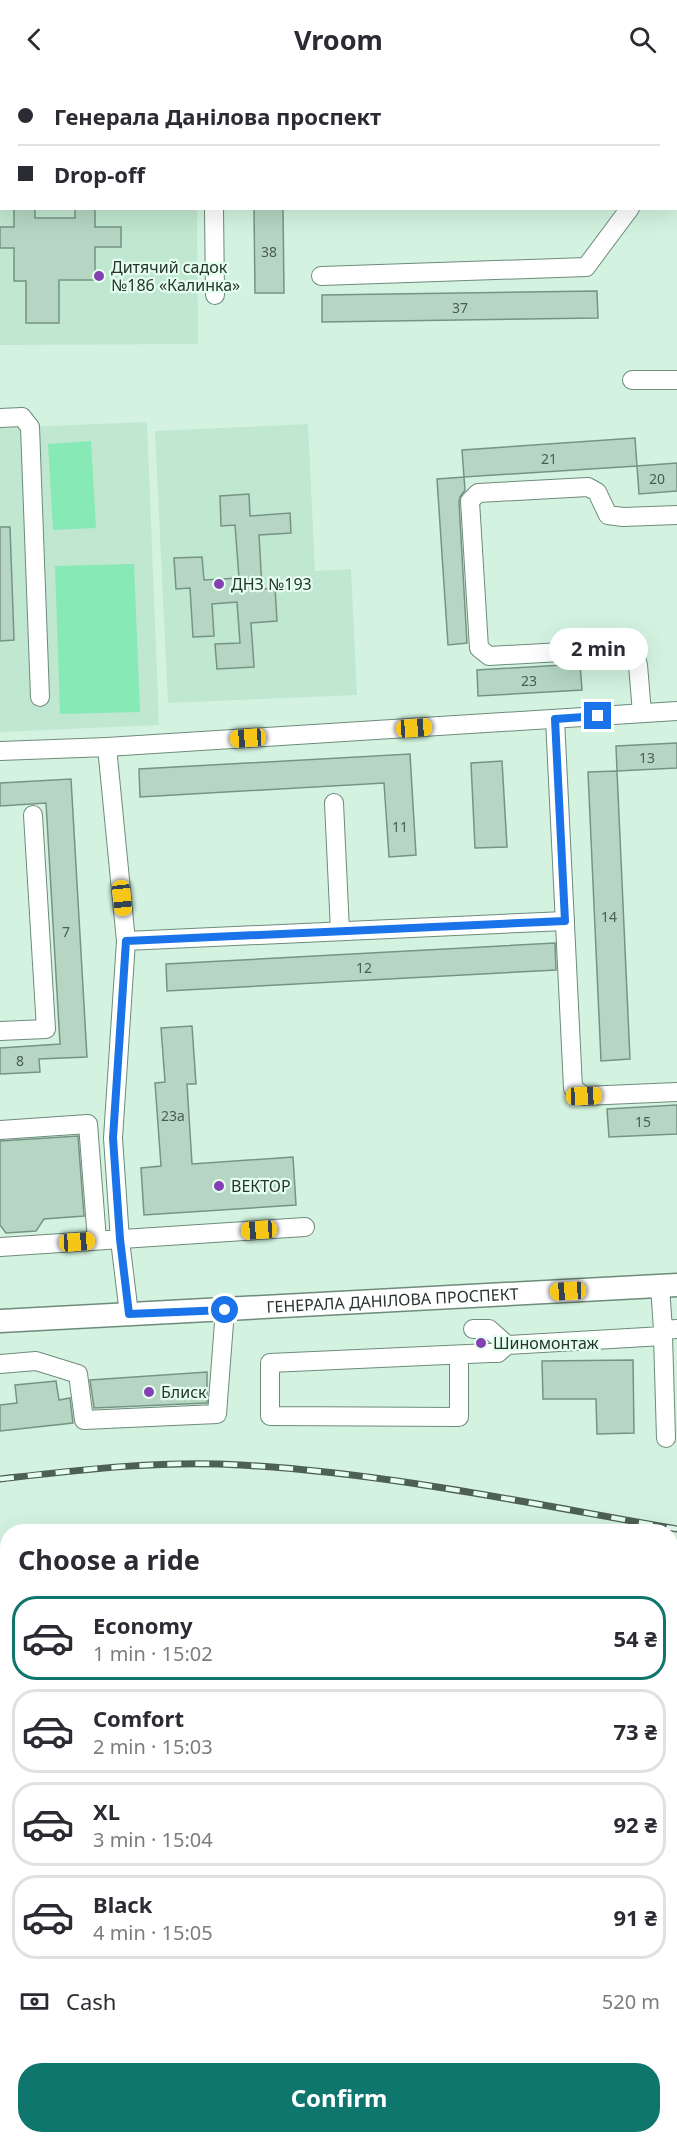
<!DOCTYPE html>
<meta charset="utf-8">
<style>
body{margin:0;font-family:"Noto Sans",sans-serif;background:#f7f7f7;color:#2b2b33;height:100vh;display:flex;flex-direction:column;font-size:22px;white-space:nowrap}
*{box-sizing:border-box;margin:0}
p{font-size:20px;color:#7c7c81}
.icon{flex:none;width:33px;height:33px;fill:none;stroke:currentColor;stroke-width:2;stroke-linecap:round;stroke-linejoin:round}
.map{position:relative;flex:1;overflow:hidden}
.drawer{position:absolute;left:0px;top:1446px;width:678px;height:620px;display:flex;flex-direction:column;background:#fff;border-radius:24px 24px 0 0;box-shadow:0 6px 24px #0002}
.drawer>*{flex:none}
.top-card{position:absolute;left:0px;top:0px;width:678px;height:132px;box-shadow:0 6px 24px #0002;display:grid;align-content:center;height:132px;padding:0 18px;background:#fff}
.end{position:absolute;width:27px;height:27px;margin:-14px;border:8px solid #1a73e8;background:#fff;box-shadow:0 0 0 3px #fff}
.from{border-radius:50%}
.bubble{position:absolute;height:42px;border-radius:21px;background:#fff;box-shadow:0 6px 24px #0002;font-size:20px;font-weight:700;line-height:42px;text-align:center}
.car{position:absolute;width:18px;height:36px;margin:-18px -9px;border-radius:8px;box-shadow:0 0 4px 2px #0007;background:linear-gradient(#f5c518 24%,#345 0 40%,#f5c518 0 76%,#345 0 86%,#f5c518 0)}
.top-card b{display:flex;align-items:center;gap:21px;height:57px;font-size:22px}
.top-card b+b{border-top:2px solid #e1e1e2}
.top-card i{width:15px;height:15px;background:#2b2b33}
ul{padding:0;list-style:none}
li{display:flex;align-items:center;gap:18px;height:84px;margin:0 12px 9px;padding:0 6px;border:3px solid #e1e1e2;border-radius:24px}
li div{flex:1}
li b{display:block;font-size:22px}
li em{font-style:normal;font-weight:700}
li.on{border-color:#0f766e}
li>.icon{width:54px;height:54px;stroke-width:1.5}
h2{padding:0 18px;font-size:27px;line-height:72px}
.pay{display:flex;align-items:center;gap:15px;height:66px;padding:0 18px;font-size:22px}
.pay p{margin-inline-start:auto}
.button{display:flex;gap:12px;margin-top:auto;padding:12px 18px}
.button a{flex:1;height:69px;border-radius:24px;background:#0f766e;color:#fff;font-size:24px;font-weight:700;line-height:69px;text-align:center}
header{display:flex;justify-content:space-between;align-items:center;height:78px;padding:0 18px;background:#fff;font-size:27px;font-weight:700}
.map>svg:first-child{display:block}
.built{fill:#c0e7d0}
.green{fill:#87e9b5}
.building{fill:#b6d6c3;stroke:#769483;stroke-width:1.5}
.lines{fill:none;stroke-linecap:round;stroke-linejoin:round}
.minor-casing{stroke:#6d8b79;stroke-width:20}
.major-casing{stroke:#6d8b79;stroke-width:25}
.minor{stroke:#fff;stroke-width:18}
.major{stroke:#fff;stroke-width:22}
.rail-casing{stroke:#4e5f55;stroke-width:7}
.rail{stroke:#e5ffef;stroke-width:4.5;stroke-dasharray:14;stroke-linecap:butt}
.route{stroke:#1a73e8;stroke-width:8}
.poi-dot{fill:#843fb2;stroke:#e5ffef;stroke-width:2}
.labels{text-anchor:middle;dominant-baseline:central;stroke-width:4.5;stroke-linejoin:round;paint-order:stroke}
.number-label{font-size:14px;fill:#4c5c52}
.poi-label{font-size:16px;fill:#28342d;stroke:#e5ffef;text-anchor:start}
.street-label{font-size:16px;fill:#28342d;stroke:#e5ffef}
</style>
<header><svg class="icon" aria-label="back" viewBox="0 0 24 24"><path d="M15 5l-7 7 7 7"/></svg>Vroom<svg class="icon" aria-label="search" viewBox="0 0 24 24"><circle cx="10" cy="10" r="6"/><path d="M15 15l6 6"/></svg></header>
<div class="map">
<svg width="677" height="2065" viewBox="0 0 677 2065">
<rect width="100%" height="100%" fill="#d3f3e0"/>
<!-- built -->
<g class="built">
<polygon points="0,76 2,130 197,131 198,266 0,267"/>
<polygon points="147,344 159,647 0,654 0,350"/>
<polygon points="308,346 315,493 351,491 357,617 168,625 155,353"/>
<polygon points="0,1767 8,1768 8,2058 214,2058 210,2065 0,2065"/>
<polygon points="425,2058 597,2058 623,2065 423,2065"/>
</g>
<!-- green -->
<g class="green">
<polygon points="91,363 96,450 53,452 48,366"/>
<polygon points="134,486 140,634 60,636 55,488"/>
</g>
<!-- building -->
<g class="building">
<polygon points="14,130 35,130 35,140 75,140 75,130 95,130 95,149 121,149 121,169 95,169 95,202 59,202 59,245 26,245 26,203 14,203 14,170 0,170 0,149 14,149"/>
<polygon points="254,130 283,130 284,215 255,215"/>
<polygon points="597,213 598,240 322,244 322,217"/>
<polygon points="635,360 637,388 464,399 462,372"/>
<polygon points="677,385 677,413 639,416 637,388"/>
<polygon points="464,399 465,412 460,419 459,424 467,565 448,567 437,401"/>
<polygon points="249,416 250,438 290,435 291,455 259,457 262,511 275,510 277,543 251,545 254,589 217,591 215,566 240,565 237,524 212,526 214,558 193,559 190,510 176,511 174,480 202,479 204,502 239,500 235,447 221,448 220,418"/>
<polygon points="0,449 10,449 14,562 0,563"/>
<polygon points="580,586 582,612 478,618 477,592"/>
<polygon points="677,665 677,690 617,693 616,668"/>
<polygon points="410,676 416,777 389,779 384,705 140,719 139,691"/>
<polygon points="502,683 507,769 475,770 471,685"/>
<polygon points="617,693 630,981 601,983 588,694"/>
<polygon points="71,701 87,979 39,981 40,994 0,996 0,970 60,966 46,725 0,728 0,705"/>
<polygon points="555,865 556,892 167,913 166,886"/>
<polygon points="192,948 196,1006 187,1006 192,1086 293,1079 296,1127 144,1137 141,1090 161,1088 155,1005 165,1004 161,950"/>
<polygon points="677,1027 677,1056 609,1059 607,1031"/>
<polygon points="78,1058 84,1138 44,1141 36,1153 6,1155 0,1147 0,1063"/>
<polygon points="633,1282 634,1355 597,1356 596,1321 543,1321 542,1283"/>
<polygon points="207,1294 207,1325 94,1330 90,1302"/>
<polygon points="56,1303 59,1322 70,1320 73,1345 0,1353 0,1327 17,1325 15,1307"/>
</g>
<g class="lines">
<!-- minor casing -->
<g class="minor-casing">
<g id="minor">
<polyline points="212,0 212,2"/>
<polyline points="657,0 657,2"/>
<polyline points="676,17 677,17"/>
<polyline points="676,74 677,74"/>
<polyline points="214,130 215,217"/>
<polyline points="321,198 586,189 630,130"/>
<polyline points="632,302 677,302"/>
<polyline points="0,340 22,339 30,349 40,619"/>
<polyline points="642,635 638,587 633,570 489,578 479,570 470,423 478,415 588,409 597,414 608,437 623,439 677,437"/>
<polyline points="555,641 573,1010 584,1018 677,1014"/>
<polyline points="107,669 677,633"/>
<polyline points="0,673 107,669 126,863 113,1060 120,1162 129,1236"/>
<polyline points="334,725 340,853"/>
<polyline points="126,863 565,843"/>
<polyline points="0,953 46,951 33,737"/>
<polyline points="0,1052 88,1046 97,1162"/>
<polyline points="0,1169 305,1149"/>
<polyline points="660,1208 663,1252 677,1251"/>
<polyline points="473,1251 489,1251 507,1267"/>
<polyline points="663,1258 666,1360"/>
<polyline points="459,1277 459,1339 270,1338 270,1285 490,1275 498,1275 507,1267 663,1258 663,1252"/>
<polyline points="0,1286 36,1283 78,1296 84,1342 217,1336 225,1232"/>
</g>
</g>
<!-- major casing -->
<g class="major-casing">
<g id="major">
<path id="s1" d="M0 1243 677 1207"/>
</g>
</g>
<!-- minor -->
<use href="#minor" class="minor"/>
<!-- major -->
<use href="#major" class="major"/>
<!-- rail casing -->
<g class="rail-casing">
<path id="rail" d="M0 1401C79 1392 161 1382 241 1387 388 1395 532 1426 677 1451"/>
</g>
<!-- rail -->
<use href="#rail" class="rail"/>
</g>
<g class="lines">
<!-- route -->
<polyline class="route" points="225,1232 129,1236 120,1161 113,1060 126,863 565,843 555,641 598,638"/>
</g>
<!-- markers -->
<g class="poi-dot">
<circle cx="99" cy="198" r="6"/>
<circle cx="219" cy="506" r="6"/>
<circle cx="219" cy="1108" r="6"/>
<circle cx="481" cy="1265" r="6"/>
<circle cx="149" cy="1314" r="6"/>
</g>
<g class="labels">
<!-- number labels -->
<g class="number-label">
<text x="269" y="173">38</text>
<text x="460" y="229">37</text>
<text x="549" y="380">21</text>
<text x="657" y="400">20</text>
<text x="529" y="602">23</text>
<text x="647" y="679">13</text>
<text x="400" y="748">11</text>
<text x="609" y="838">14</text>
<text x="66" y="853">7</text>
<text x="364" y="889">12</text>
<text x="20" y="982">8</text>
<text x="173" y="1037">23а</text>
<text x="643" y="1043">15</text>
</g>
<!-- poi labels -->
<g class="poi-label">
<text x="111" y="189">Дитячий садок<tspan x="111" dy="18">№186 «Калинка»</tspan></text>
<text x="231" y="506">ДНЗ №193</text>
<text x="231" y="1108">ВЕКТОР</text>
<text x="493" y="1265">Шиномонтаж</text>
<text x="161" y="1314">Блиск</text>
</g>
<!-- street labels -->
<g class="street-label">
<text stroke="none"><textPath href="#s1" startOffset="393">ГЕНЕРАЛА ДАНІЛОВА ПРОСПЕКТ</textPath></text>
</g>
</g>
</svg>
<i class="end from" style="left:225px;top:1232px"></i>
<i class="end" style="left:598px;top:638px"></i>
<div class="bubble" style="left:549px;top:550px;width:99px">2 min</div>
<i class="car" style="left:414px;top:650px;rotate:86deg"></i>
<i class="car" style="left:248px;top:660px;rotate:266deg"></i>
<i class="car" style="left:122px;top:820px;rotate:174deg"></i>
<i class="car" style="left:584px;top:1018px;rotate:88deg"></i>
<i class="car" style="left:259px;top:1152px;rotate:266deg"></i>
<i class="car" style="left:77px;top:1164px;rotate:86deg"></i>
<i class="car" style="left:568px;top:1213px;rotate:267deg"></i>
<div class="top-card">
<b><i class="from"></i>Генерала Данілова проспект</b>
<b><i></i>Drop-off</b>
</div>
<section class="drawer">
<h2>Choose a ride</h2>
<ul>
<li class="on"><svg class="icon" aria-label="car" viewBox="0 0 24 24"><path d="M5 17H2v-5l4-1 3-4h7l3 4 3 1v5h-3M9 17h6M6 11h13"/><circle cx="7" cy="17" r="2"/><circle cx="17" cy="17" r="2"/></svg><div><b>Economy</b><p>1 min · 15:02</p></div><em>54 ₴</em></li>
<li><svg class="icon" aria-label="car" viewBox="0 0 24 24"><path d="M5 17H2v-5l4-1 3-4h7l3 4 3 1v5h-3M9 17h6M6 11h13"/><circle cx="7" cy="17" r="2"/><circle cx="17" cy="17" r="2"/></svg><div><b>Comfort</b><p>2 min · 15:03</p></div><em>73 ₴</em></li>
<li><svg class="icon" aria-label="car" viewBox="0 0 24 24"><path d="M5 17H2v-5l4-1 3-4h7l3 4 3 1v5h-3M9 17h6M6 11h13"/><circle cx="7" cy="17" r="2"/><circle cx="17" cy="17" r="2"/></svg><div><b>XL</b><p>3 min · 15:04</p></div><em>92 ₴</em></li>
<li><svg class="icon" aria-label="car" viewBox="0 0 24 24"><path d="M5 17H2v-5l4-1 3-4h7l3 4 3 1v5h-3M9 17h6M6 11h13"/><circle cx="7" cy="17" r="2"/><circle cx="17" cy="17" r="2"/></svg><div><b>Black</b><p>4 min · 15:05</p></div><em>91 ₴</em></li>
</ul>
<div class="pay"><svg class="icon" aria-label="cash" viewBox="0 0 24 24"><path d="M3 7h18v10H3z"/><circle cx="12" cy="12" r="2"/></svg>Cash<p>520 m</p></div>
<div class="button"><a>Confirm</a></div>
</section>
</div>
